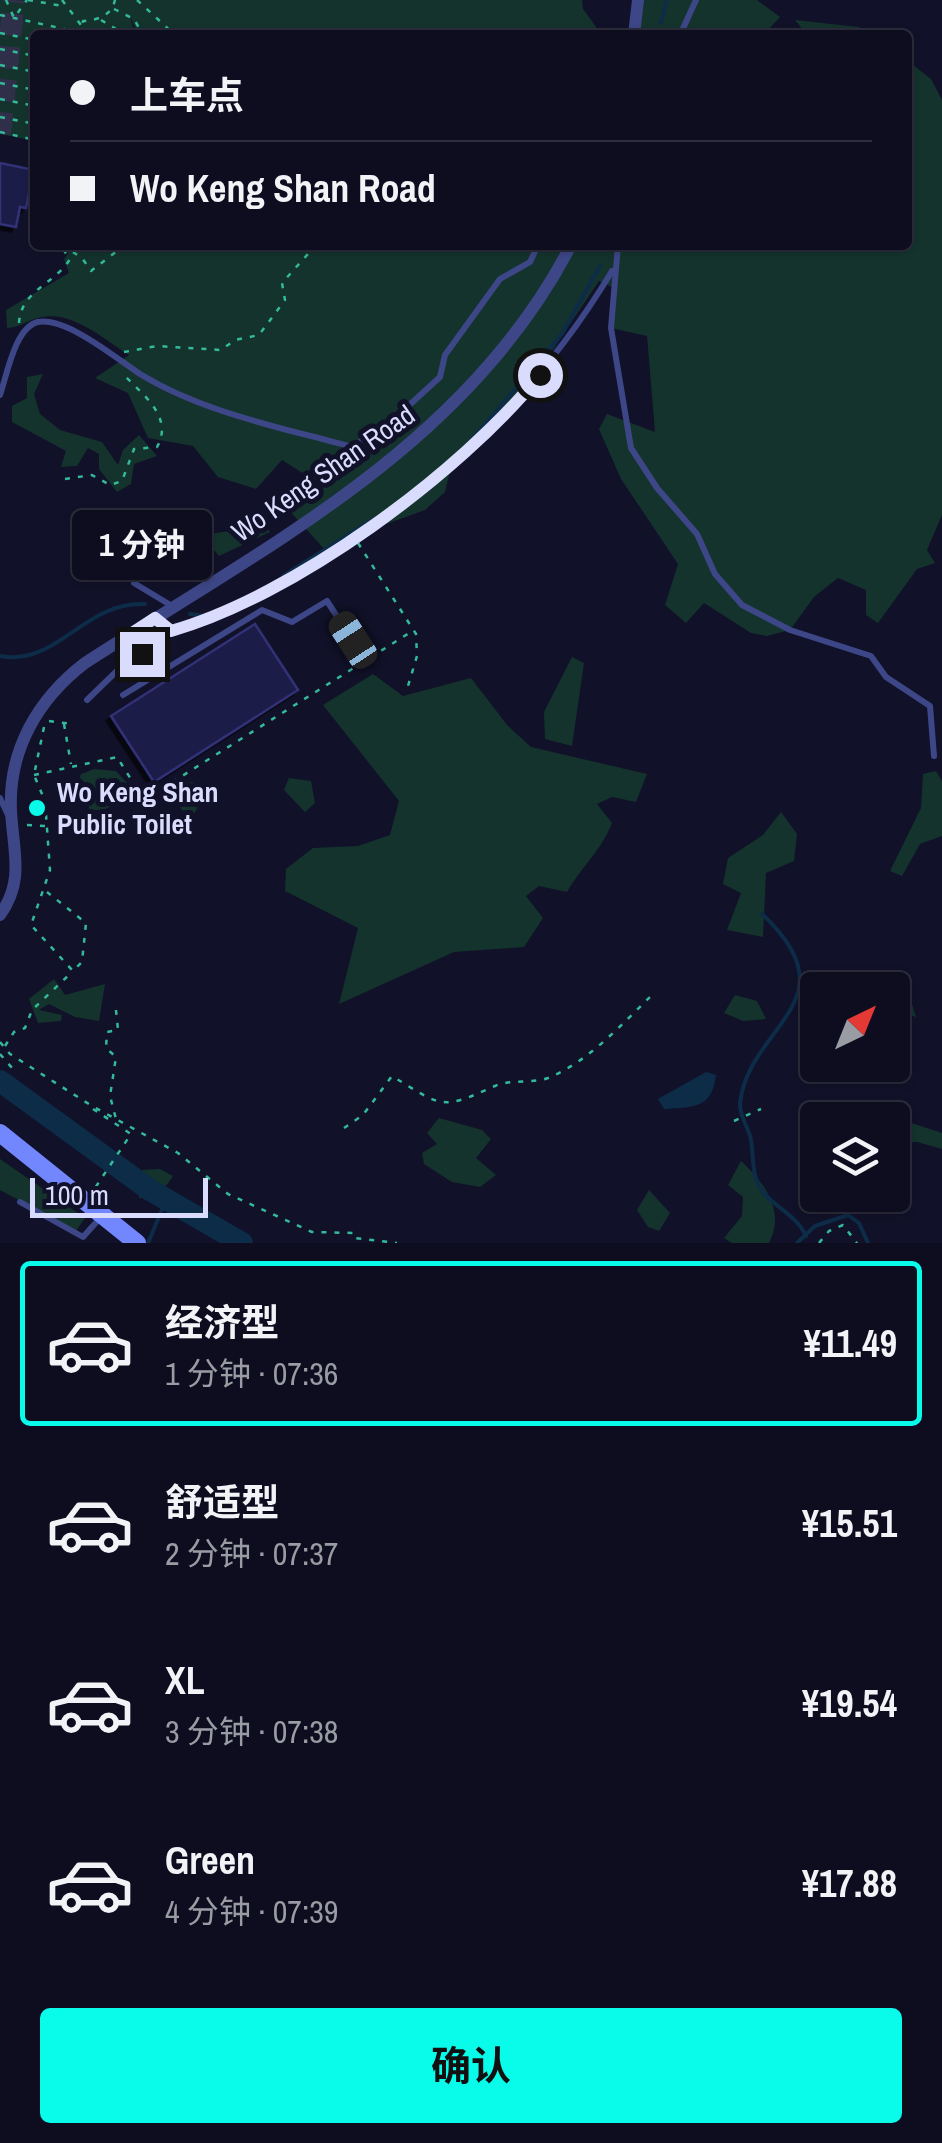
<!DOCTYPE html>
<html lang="zh">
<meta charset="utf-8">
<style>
body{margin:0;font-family:"Archivo Narrow","Noto Sans SC",sans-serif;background:#161628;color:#f1f3f6;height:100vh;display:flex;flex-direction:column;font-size:38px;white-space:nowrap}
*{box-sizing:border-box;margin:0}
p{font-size:32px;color:#9a9ca4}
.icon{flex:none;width:55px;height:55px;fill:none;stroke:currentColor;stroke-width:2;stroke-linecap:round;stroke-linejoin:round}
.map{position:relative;height:1243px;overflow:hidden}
.details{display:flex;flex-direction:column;background:#0d0d1f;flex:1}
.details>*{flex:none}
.banner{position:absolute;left:30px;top:30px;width:882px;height:220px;border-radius:10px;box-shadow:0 2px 8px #0004,0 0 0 2px #2d2d3d;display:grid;align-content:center;height:220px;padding:0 40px;background:#0d0d1f}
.needle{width:65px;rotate:43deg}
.buttons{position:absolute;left:800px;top:972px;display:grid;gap:20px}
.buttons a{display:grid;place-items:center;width:110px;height:110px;border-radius:10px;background:#0d0d1f;box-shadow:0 2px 8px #0004,0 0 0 2px #2d2d3d;font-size:50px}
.scale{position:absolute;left:30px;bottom:25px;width:178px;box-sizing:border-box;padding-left:10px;border:5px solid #dadcfe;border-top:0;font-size:28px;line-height:35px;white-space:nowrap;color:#dadcfe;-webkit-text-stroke:8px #111129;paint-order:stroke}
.end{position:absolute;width:45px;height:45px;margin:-22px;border:12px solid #dadcfe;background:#111;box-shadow:0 0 0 5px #111}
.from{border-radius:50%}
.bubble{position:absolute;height:70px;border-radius:10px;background:#0d0d1f;box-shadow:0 2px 8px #0004,0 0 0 2px #2d2d3d;font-size:32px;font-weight:700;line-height:70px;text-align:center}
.car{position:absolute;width:30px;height:60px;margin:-30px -15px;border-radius:12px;box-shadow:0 0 8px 2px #0007;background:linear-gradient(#222 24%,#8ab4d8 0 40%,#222 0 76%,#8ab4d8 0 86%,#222 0)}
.banner b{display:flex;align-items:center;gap:35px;height:95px;font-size:38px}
.banner b+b{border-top:2px solid #2d2d3d}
.banner i{width:25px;height:25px;background:#f1f3f6}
ul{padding:18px 0 0;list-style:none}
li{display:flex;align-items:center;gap:30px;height:165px;margin:0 20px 15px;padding:0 20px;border:5px solid transparent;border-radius:10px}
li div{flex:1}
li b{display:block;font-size:38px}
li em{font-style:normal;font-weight:700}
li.selected{border-color:#09fbea}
li>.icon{width:90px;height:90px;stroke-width:1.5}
.cta{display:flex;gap:20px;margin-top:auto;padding:20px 40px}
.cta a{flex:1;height:115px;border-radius:10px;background:#09fbea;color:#111;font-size:40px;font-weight:700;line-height:115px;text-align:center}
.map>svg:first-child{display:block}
.green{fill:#14332d}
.water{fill:#0c2c48}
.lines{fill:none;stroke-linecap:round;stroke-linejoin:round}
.stream{stroke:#0c2c48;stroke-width:4}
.river{stroke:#0c2c48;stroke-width:22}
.building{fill:#1f1d4a;stroke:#313076;stroke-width:2.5;filter:url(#shadow)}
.highway-tunnel{stroke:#2f2f49;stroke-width:22;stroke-dasharray:22 11;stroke-linecap:butt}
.path{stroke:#32ba9b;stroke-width:2.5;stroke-dasharray:5 8;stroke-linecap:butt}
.lane{stroke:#3d4787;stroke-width:6}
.street{stroke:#3d4787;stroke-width:12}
.secondary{stroke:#7286fd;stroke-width:18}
.route{stroke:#dadcfe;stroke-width:12}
.poi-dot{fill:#09fbea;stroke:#111129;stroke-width:4}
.labels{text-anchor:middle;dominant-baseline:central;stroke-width:10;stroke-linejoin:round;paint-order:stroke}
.street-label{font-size:28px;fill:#dadcfe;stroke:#111129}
.poi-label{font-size:28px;font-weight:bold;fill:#dadcfe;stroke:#111129;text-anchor:start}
</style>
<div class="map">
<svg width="942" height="1243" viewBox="0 0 942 1243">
<defs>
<filter id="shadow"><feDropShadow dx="-4.5" dy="4.5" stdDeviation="0" flood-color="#0009"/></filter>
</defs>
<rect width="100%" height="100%" fill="#111129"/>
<!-- green -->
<g class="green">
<polygon points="0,0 582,0 583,9 602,35 138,35 130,16 135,35 35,35 35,141 0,134"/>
<polygon points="642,0 757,0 780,17 768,30 774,35 639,35"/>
<polygon points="795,20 859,27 869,35 807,35"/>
<path d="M908 61 931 79 942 100V515L927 550 935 563 917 569 878 623 866 615V590L838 578 814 597 790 630 767 636 751 633 704 603 686 623 665 605 678 564 621 479 599 429 607 414 655 432 647 336 611 328 612 287 599 281 534 378 453 459 445 492 425 510 353 536 327 552 285 506 318 483 282 460 256 489 218 477 193 446 148 438 128 393 95 378 129 355C103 339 71 309 38 318 26 321 21 327 7 328L6 310 69 273 64 259 74 245H908Z"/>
<polygon points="43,374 34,394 40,414 60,430 102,442 118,465 123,450 139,435 157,456 134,464 131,484 117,492 99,469 99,454 88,448 77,466 61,467 66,451 12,422 12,406 27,398 27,377"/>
<polygon points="266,526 270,532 219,556 201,535"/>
<polygon points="572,657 584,663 572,746 545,739 544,712"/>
<path d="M373 674 403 696 471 678 508 726 531 747 647 774 636 802 612 797 597 804 612 823C601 851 582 866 567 892L539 886 526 896 543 918 524 947 454 952 339 1004 358 928 285 891 286 869 313 848 358 846 390 835 399 801 323 705Z"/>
<polygon points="94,769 116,771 131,787 130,797 103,810 89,810 88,795 78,783 81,774"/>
<polygon points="936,771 942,781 942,836 920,844 902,876 890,871 921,808 923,774"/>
<polygon points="289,778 311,781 315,803 305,812 284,790"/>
<polygon points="187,782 202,783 203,796 193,816 182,810 171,794"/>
<polygon points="781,812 797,834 794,861 766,873 763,937 727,930 741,893 723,884 728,858 763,835"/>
<polygon points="857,975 903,975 916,1017 893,1010 892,990 853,990"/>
<polygon points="54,979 65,995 105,984 99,1021 75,1017 49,1004 39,1010 62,1015 61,1021 38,1023 29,999"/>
<polygon points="735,995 757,1001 766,1019 743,1021 724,1013"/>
<polygon points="890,1116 942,1133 942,1149 917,1142 893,1143 892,1120 875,1120"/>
<polygon points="439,1118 482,1130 491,1139 476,1158 496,1175 480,1187 452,1182 424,1164 422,1153 437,1144 427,1133"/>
<polygon points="0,1159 85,1218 76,1231 0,1190"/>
<path d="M741 1161C764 1182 786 1211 769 1243H732L724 1238 742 1216 743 1197 728 1185Z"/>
<path d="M160 1169 173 1176C164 1190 156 1198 139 1198L142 1170Z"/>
<polygon points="649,1190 670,1213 659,1231 648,1227 637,1210"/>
</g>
<!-- water -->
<path class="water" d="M706 1072 716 1075C712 1109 694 1107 664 1109L658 1099Z"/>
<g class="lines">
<!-- stream -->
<g class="stream">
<polyline points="661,23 667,0"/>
<polyline points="470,442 562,334 600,266"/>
<polyline points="283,576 377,517"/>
<polyline points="190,614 205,616"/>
<path d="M0 656C57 667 84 601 145 604"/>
<path d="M762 914C855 1001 748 1026 740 1103 739 1116 749 1128 751 1140 754 1158 751 1177 763 1192 776 1208 797 1216 806 1236"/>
<polyline points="148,1243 166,1200"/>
<polyline points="797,1243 815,1226 848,1215 859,1223 868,1243"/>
</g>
<!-- river -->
<polyline class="river" points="0,1081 150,1190 242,1243"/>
</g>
<!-- building -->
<g class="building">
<polygon points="0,163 34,170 26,208 20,207 16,227 0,224"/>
<polygon points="255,624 298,690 154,782 111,716"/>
</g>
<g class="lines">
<!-- highway-tunnel -->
<polyline class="highway-tunnel" points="0,134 14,0"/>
<!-- path -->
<g class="path">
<polyline points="6,0 14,18 27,0"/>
<polyline points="28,0 63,6"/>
<polyline points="62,0 81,25"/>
<polyline points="137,0 175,35"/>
<polyline points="114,9 134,19 143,35"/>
<polyline points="0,15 92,35"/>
<polyline points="101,20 126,35"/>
<polyline points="0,33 35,40"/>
<path d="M78 35 83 21C98 20 111 16 115 0"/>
<polyline points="0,49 35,56"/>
<polyline points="0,65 35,72"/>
<polyline points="0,83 35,90"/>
<polyline points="0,99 35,106"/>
<polyline points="0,117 35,124"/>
<polyline points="0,132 35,140"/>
<polyline points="62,245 82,258 91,271 125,245"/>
<path d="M19 323C21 290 55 284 70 259L60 245"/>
<polyline points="124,352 157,346 221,350 235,340 259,335 285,300 282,283 316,245"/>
<path d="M65 479 92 475 110 485 122 481 134 449 157 447C174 417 143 395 123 374"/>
<polyline points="358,543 416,634 417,656 408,686"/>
<polyline points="49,721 72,724"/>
<polyline points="64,724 71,764"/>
<polyline points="44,727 34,775 45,801 50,870 31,925 73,971 82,962 86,923 47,892"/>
<polyline points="34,775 117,757 144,800 414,630"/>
<polyline points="27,825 46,826"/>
<polyline points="116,1010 118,1030 107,1032 106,1048 116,1057 110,1096 116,1119"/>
<polyline points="0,1042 10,1054 92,1106 178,1153 228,1194 312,1232 353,1233 354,1238 397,1243"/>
<polyline points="5,1046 14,1032 25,1028 32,1010 71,973"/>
<polyline points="0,1054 13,1069"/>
<polyline points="93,1109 131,1134 95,1188 108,1200"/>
<polyline points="734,1121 761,1109"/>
<path d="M344 1128 363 1115 392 1076C444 1108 441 1110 495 1086 510 1079 531 1084 548 1078 588 1062 621 1025 651 996"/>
<polyline points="819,1243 829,1231 843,1225 857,1243"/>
</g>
<!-- lane -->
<g class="lane">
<polyline points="680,35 696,0"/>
<polyline points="618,245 611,328 631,448 657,488 697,534 715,574 742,605 790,630 871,656 886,677 930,706 934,756"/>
<path d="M0 395C7 375 15 327 38 322 67 317 117 359 140 374 204 413 280 427 352 447L393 420 440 377 445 355 500 279 530 262 538 245"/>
<polyline points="134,583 172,606"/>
<path d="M155 618 171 631C220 617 258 594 301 569 430 494 535 400 612 271"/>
<polyline points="129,635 155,676"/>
<polyline points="123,695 262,610 292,622 327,601 353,641"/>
<polyline points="87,700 122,666 142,655"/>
<polyline points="0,798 8,815"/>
<polyline points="20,1202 83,1237 101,1217"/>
</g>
<!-- street -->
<g class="street">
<polyline points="634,35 638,0"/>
<path d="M0 915C25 880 13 851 11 811 8 750 38 699 85 663 266 546 468 445 571 245"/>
</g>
<!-- secondary -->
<polyline class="secondary" points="0,1133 137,1243"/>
</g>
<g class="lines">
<!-- route -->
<path class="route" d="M142 654 129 635 155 618 171 631C294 596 459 474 540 375"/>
</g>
<!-- markers -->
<circle class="poi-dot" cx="37" cy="808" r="10"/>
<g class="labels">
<!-- street labels -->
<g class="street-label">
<text transform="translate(323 473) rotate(-35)">Wo Keng Shan Road</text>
</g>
<!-- poi labels -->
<g class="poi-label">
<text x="57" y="792">Wo Keng Shan<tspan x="57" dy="32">Public Toilet</tspan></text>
</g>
</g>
</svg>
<div class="buttons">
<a><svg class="needle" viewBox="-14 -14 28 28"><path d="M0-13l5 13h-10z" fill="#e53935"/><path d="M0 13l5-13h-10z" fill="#9a9ca4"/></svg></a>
<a><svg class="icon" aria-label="layers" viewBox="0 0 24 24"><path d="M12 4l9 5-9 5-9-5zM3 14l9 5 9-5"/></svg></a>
</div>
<div class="scale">100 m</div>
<i class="end from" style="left:540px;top:375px"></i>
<i class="end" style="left:142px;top:654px"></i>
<div class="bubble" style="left:72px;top:510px;width:140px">1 分钟</div>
<i class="car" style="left:353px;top:640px;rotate:327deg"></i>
<div class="banner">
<b><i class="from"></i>上车点</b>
<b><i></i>Wo Keng Shan Road</b>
</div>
</div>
<section class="details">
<ul>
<li class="selected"><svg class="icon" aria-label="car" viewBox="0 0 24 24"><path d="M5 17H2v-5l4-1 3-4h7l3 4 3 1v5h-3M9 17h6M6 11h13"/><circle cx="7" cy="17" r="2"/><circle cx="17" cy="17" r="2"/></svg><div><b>经济型</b><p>1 分钟 · 07:36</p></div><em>¥11.49</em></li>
<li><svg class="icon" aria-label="car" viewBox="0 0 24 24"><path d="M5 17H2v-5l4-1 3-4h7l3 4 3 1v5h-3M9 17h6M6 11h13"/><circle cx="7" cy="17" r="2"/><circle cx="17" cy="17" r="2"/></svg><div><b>舒适型</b><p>2 分钟 · 07:37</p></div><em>¥15.51</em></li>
<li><svg class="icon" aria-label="car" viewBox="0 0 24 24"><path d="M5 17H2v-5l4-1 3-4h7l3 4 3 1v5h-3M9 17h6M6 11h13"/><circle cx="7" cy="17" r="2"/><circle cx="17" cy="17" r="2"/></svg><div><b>XL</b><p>3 分钟 · 07:38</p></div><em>¥19.54</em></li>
<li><svg class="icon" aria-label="car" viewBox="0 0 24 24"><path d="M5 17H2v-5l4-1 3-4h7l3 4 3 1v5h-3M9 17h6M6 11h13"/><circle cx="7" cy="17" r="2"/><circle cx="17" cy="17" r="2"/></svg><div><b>Green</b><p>4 分钟 · 07:39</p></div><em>¥17.88</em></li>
</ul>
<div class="cta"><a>确认</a></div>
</section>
